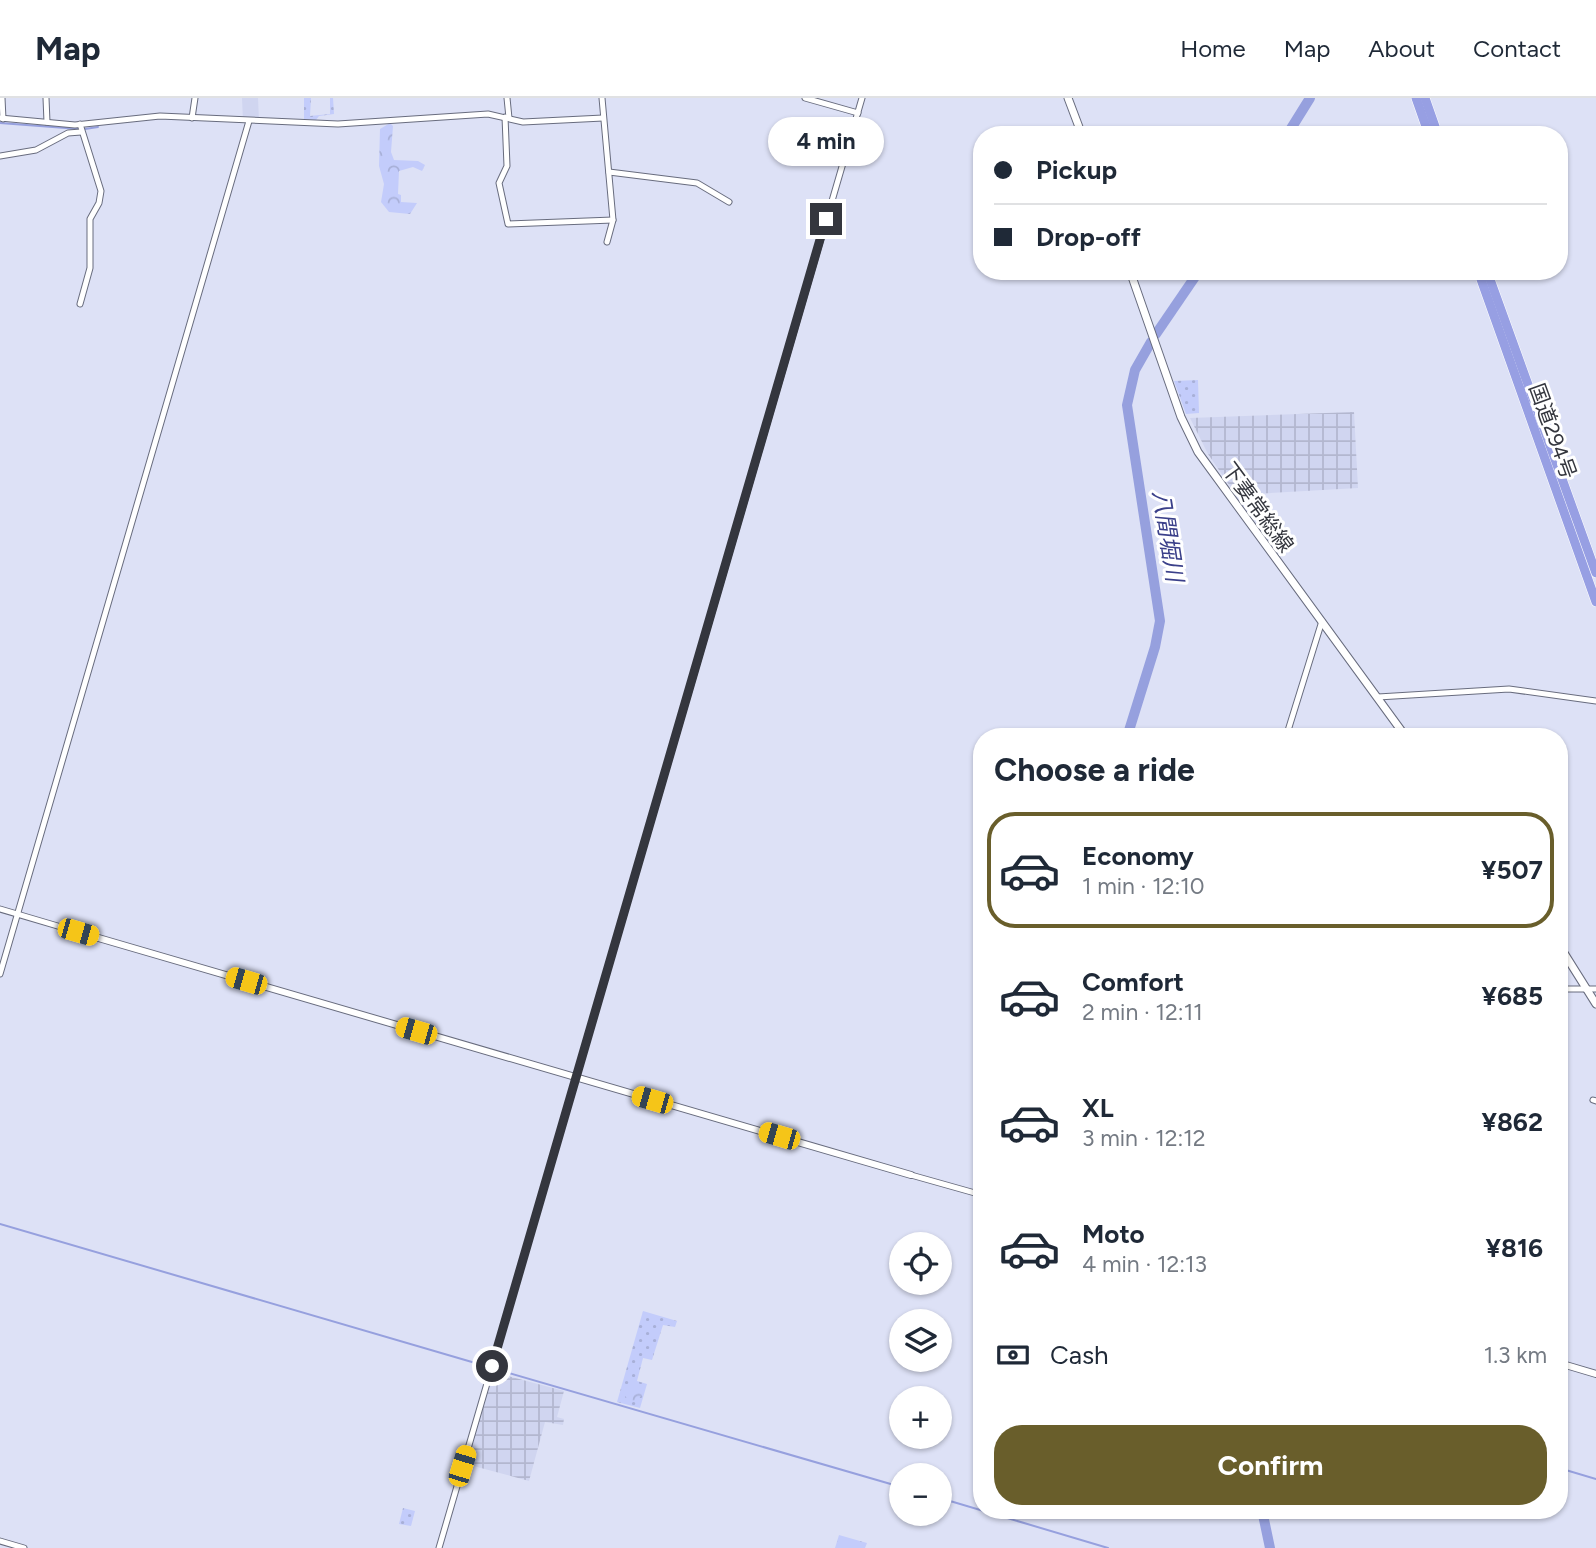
<!DOCTYPE html>
<meta charset="utf-8">
<style>
body{margin:0;font-family:Figtree,"Noto Sans JP",sans-serif;background:#f6f6f7;color:#1f2937;height:100vh;display:flex;flex-direction:column;font-size:26px;white-space:nowrap}
*{box-sizing:border-box;margin:0}
p{font-size:23px;color:#747a83}
.icon{flex:none;width:38px;height:38px;fill:none;stroke:currentColor;stroke-width:2;stroke-linecap:round;stroke-linejoin:round}
.map{position:relative;flex:1;overflow:hidden}
.sheet{position:absolute;left:973px;top:630px;width:595px;height:791px;display:flex;flex-direction:column;background:#fff;border-radius:28px;box-shadow:0 2px 5px #0004}
.sheet>*{flex:none}
.hud{position:absolute;left:973px;top:28px;width:595px;height:154px;border-radius:28px;box-shadow:0 2px 5px #0004;display:grid;align-content:center;height:154px;padding:0 21px;background:#fff}
.tools{position:absolute;left:889px;top:1134px;display:grid;gap:14px}
.tools a{display:grid;place-items:center;width:63px;height:63px;border-radius:50%;background:#fff;box-shadow:0 2px 5px #0004;font-size:35px}
.end{position:absolute;width:32px;height:32px;margin:-16px;border:9px solid #34363e;background:#fff;box-shadow:0 0 0 4px #fff}
.from{border-radius:50%}
.bubble{position:absolute;height:49px;border-radius:24px;background:#fff;box-shadow:0 2px 5px #0004;font-size:23px;font-weight:700;line-height:49px;text-align:center}
.car{position:absolute;width:21px;height:42px;margin:-21px -10px;border-radius:9px;box-shadow:0 0 5px 2px #0007;background:linear-gradient(#f5c518 24%,#345 0 40%,#f5c518 0 76%,#345 0 86%,#f5c518 0)}
.hud b{display:flex;align-items:center;gap:24px;height:66px;font-size:26px}
.hud b+b{border-top:2px solid #e0e1e3}
.hud i{width:18px;height:18px;background:#1f2937}
ul{padding:0;list-style:none}
li{display:flex;align-items:center;gap:21px;height:116px;margin:0 14px 10px;padding:0 7px;border:4px solid transparent;border-radius:28px}
li div{flex:1}
li b{display:block;font-size:26px}
li em{font-style:normal;font-weight:700}
li.on{border-color:#695e2b}
li>.icon{width:63px;height:63px;stroke-width:1.5}
h2{padding:0 21px;font-size:32px;line-height:84px}
.pay{display:flex;align-items:center;gap:18px;height:77px;padding:0 21px;font-size:26px}
.pay p{margin-inline-start:auto}
.action{display:flex;gap:14px;margin-top:auto;padding:14px 21px}
.action a{flex:1;height:80px;border-radius:28px;background:#695e2b;color:#fff;font-size:28px;font-weight:700;line-height:80px;text-align:center}
header{display:flex;align-items:center;gap:42px;box-sizing:border-box;height:98px;padding:0 35px;background:#fff;border-bottom:2px solid #e0e1e3}
header strong{font-size:33px}
nav{display:flex;gap:38px;margin-inline-start:auto;font-size:24px}
.map>svg:first-child{display:block}
.built{fill:#d0d5f0}
.industrial{fill:url(#industrial-grid)}
.grass{fill:url(#grass-dots)}
.forest{fill:url(#forest-crowns)}
.lines{fill:none;stroke-linecap:round;stroke-linejoin:round}
.stream{stroke:#96a0de;stroke-width:2}
.river{stroke:#96a0de;stroke-width:10}
.minor-casing{stroke:#686c7e;stroke-width:7}
.tertiary-casing{stroke:#686c7e;stroke-width:8}
.secondary-casing{stroke:#686c7e;stroke-width:9}
.trunk-casing{stroke:#fff;stroke-width:10}
.minor{stroke:#fff;stroke-width:5}
.tertiary{stroke:#fff;stroke-width:6}
.secondary{stroke:#fff;stroke-width:7}
.trunk{stroke:#979fe3;stroke-width:9}
.route{stroke:#34363e;stroke-width:9}
.labels{text-anchor:middle;dominant-baseline:central;stroke-width:6;stroke-linejoin:round;paint-order:stroke}
.street-label{font-size:21px;fill:#34363e;stroke:#fff}
.water-label{font-size:23px;font-style:italic;fill:#3b408a;stroke:#fff}
</style>
<header>
<strong>Map</strong>
<nav><a>Home</a><a>Map</a><a>About</a><a>Contact</a></nav>
</header>
<div class="map">
<svg width="1596" height="1450" viewBox="0 0 1596 1450">
<defs>
<pattern id="industrial-grid" width="8" height="8" patternUnits="userSpaceOnUse" patternTransform="scale(1.75)"><rect width="8" height="8" fill="#d0d5f0"/><path d="M0 4h8M4 0v8" fill="none" stroke="#b3b7cf"/></pattern>
<pattern id="grass-dots" width="8" height="8" patternUnits="userSpaceOnUse" patternTransform="scale(1.75)"><rect width="8" height="8" fill="#c3ccfb"/><path d="M2 2h.1M6 6h.1" fill="none" stroke="#a8b0d8" stroke-width="1.8" stroke-linecap="round"/></pattern>
<pattern id="forest-crowns" width="20" height="18" patternUnits="userSpaceOnUse" patternTransform="scale(1.75)"><rect width="20" height="18" fill="#c3ccfb"/><path d="M2 6a3 3 0 1 1 6 0M12 15a3 3 0 1 1 6 0" fill="none" stroke="#a8b0d8"/></pattern>
</defs>
<rect width="100%" height="100%" fill="#dde1f6"/>
<!-- built -->
<polygon class="built" points="242,0 258,0 259,23 243,23"/>
<!-- industrial -->
<g class="industrial">
<polygon points="1354,314 1358,390 1236,397 1208,356 1190,320"/>
<polygon points="493,1274 564,1293 557,1319 564,1321 563,1327 545,1324 529,1383 466,1366"/>
</g>
<!-- grass -->
<g class="grass">
<polygon points="304,0 311,0 310,18 330,16 330,0 333,0 334,16 319,18 316,22 304,21"/>
<polygon points="1198,282 1199,315 1186,316 1174,283"/>
<polygon points="643,1213 677,1223 675,1229 663,1227 652,1262 643,1260 637,1283 647,1286 640,1310 617,1304"/>
<polygon points="403,1410 415,1413 411,1428 399,1426"/>
</g>
<!-- forest -->
<g class="forest">
<polygon points="390,25 393,28 391,54 394,62 418,63 425,67 422,73 413,69 399,73 398,96 401,97 401,104 417,105 410,116 389,114 381,104 384,86 379,68 380,31"/>
<circle cx="633" cy="1294" r="9"/>
<polygon points="839,1437 867,1445 865,1450 835,1450"/>
</g>
<g class="lines">
<!-- stream -->
<g class="stream">
<polyline points="0,25 79,31"/>
<polyline points="85,31 98,29"/>
<polyline points="0,1126 489,1269"/>
<polyline points="495,1271 901,1389"/>
<polyline points="1559,1370 1596,1381"/>
<polyline points="940,1400 1108,1450"/>
</g>
<!-- river -->
<g class="river">
<polyline points="1287,37 1310,0"/>
<polyline points="1156,236 1199,173"/>
<polyline points="1127,639 1155,549 1160,523 1127,307 1135,272 1151,244"/>
<polyline points="1262,1412 1270,1450"/>
</g>
<!-- minor casing -->
<g class="minor-casing">
<g id="minor">
<polyline points="2,0 3,21"/>
<polyline points="46,0 47,24"/>
<polyline points="507,0 509,20"/>
<polyline points="602,0 613,122 607,144"/>
<polyline points="805,0 858,15"/>
<polyline points="505,19 507,68 499,85 508,126 613,122"/>
<polyline points="0,20 75,27 160,18 338,26 488,16 523,24 603,20"/>
<polyline points="192,20 195,0"/>
<polyline points="0,58 36,52 68,35 81,34"/>
<polyline points="609,74 697,85 729,104"/>
<polyline points="80,206 90,170 90,121 99,105 101,93 80,26"/>
<polyline points="1378,599 1509,591 1596,603"/>
<polyline points="1286,639 1322,523"/>
<polyline points="0,811 78,834"/>
<polyline points="0,876 249,23"/>
<polyline points="1559,891 1596,891"/>
<polyline points="1593,1002 1596,1003"/>
<polyline points="911,1077 982,1097"/>
<polyline points="0,1443 24,1450"/>
<polyline points="439,1450 862,0"/>
</g>
</g>
<!-- tertiary casing -->
<g class="tertiary-casing">
<g id="tertiary">
<polyline points="78,834 911,1077"/>
<polyline points="1559,1265 1596,1276"/>
</g>
</g>
<!-- secondary casing -->
<g class="secondary-casing">
<g id="secondary">
<polyline points="1068,0 1082,37"/>
<polyline points="1130,173 1181,319 1198,354 1406,639"/>
<polyline points="1559,847 1596,906"/>
</g>
</g>
<!-- trunk casing -->
<g class="trunk-casing">
<g id="trunk">
<polyline points="1416,0 1429,37"/>
<polyline points="1425,0 1438,37"/>
<polyline points="1478,173 1596,504"/>
<polyline points="1487,173 1596,475"/>
</g>
</g>
<!-- minor -->
<use href="#minor" class="minor"/>
<!-- tertiary -->
<use href="#tertiary" class="tertiary"/>
<!-- secondary -->
<use href="#secondary" class="secondary"/>
<!-- trunk -->
<use href="#trunk" class="trunk"/>
</g>
<g class="lines">
<!-- route -->
<polyline class="route" points="492,1268 826,121"/>
</g>
<g class="labels">
<!-- street labels -->
<g class="street-label">
<text transform="translate(1553 333) rotate(70)">国道294号</text>
<text transform="translate(1258 409) rotate(54)">下妻常総線</text>
</g>
<!-- water labels -->
<g class="water-label">
<text transform="translate(1168 438) rotate(81)">八間堀川</text>
</g>
</g>
</svg>
<div class="tools">
<a><svg class="icon" aria-label="locate" viewBox="0 0 24 24"><circle cx="12" cy="12" r="6"/><path d="M12 2v4M12 18v4M2 12h4M18 12h4"/></svg></a>
<a><svg class="icon" aria-label="layers" viewBox="0 0 24 24"><path d="M12 4l9 5-9 5-9-5zM3 14l9 5 9-5"/></svg></a>
<a>+</a>
<a>−</a>
</div>
<i class="end from" style="left:492px;top:1268px"></i>
<i class="end" style="left:826px;top:121px"></i>
<div class="bubble" style="left:768px;top:19px;width:116px">4 min</div>
<i class="car" style="left:78px;top:834px;rotate:106deg"></i>
<i class="car" style="left:246px;top:883px;rotate:286deg"></i>
<i class="car" style="left:416px;top:933px;rotate:286deg"></i>
<i class="car" style="left:652px;top:1002px;rotate:286deg"></i>
<i class="car" style="left:779px;top:1038px;rotate:286deg"></i>
<i class="car" style="left:462px;top:1368px;rotate:17deg"></i>
<div class="hud">
<b><i class="from"></i>Pickup</b>
<b><i></i>Drop-off</b>
</div>
<section class="sheet">
<h2>Choose a ride</h2>
<ul>
<li class="on"><svg class="icon" aria-label="car" viewBox="0 0 24 24"><path d="M5 17H2v-5l4-1 3-4h7l3 4 3 1v5h-3M9 17h6M6 11h13"/><circle cx="7" cy="17" r="2"/><circle cx="17" cy="17" r="2"/></svg><div><b>Economy</b><p>1 min · 12:10</p></div><em>¥507</em></li>
<li><svg class="icon" aria-label="car" viewBox="0 0 24 24"><path d="M5 17H2v-5l4-1 3-4h7l3 4 3 1v5h-3M9 17h6M6 11h13"/><circle cx="7" cy="17" r="2"/><circle cx="17" cy="17" r="2"/></svg><div><b>Comfort</b><p>2 min · 12:11</p></div><em>¥685</em></li>
<li><svg class="icon" aria-label="car" viewBox="0 0 24 24"><path d="M5 17H2v-5l4-1 3-4h7l3 4 3 1v5h-3M9 17h6M6 11h13"/><circle cx="7" cy="17" r="2"/><circle cx="17" cy="17" r="2"/></svg><div><b>XL</b><p>3 min · 12:12</p></div><em>¥862</em></li>
<li><svg class="icon" aria-label="car" viewBox="0 0 24 24"><path d="M5 17H2v-5l4-1 3-4h7l3 4 3 1v5h-3M9 17h6M6 11h13"/><circle cx="7" cy="17" r="2"/><circle cx="17" cy="17" r="2"/></svg><div><b>Moto</b><p>4 min · 12:13</p></div><em>¥816</em></li>
</ul>
<div class="pay"><svg class="icon" aria-label="cash" viewBox="0 0 24 24"><path d="M3 7h18v10H3z"/><circle cx="12" cy="12" r="2"/></svg>Cash<p>1.3 km</p></div>
<div class="action"><a>Confirm</a></div>
</section>
</div>
